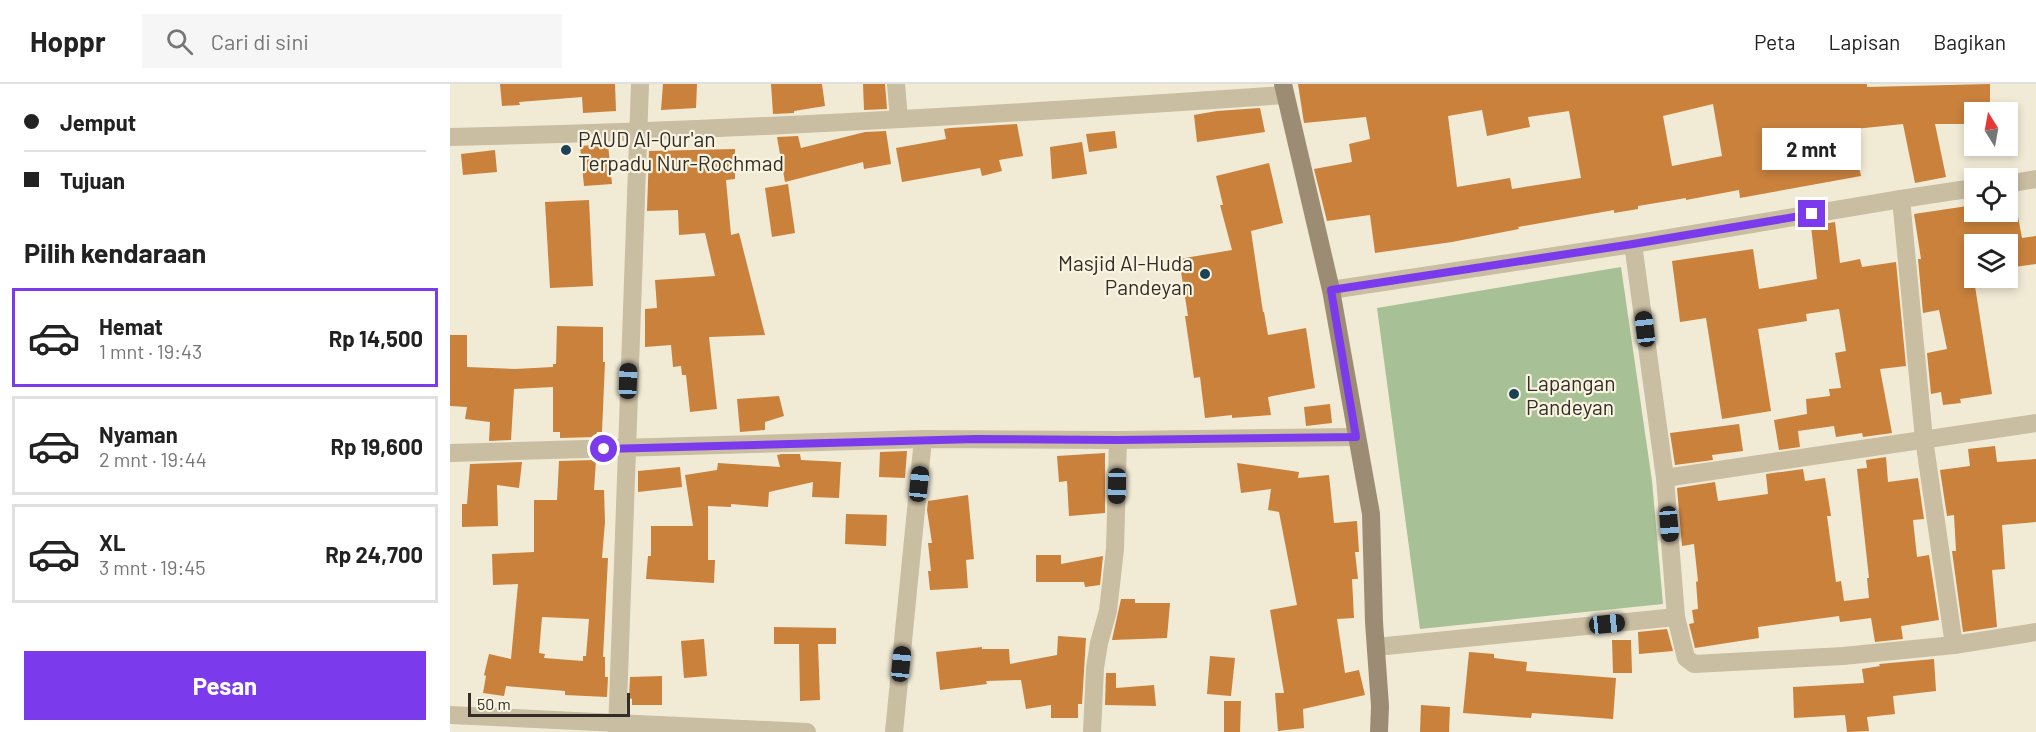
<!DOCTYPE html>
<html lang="id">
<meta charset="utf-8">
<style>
body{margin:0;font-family:Barlow,sans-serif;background:#f6f6f6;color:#222;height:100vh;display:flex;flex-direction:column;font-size:22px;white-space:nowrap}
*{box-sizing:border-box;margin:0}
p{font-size:20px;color:#767676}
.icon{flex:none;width:33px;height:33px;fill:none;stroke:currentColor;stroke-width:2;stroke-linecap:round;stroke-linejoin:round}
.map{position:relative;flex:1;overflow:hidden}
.drawer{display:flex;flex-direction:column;background:#fff;width:450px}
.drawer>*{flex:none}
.banner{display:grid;align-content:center;height:132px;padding:0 24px;background:#fff}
.needle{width:39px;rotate:349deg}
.controls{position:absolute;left:1514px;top:18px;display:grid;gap:12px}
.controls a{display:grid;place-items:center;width:54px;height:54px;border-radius:0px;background:#fff;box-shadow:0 3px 9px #0003;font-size:30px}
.scale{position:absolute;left:18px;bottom:15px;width:162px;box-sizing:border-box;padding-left:6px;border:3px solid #332d25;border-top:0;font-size:16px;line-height:21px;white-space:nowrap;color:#332d25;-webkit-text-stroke:4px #f9f4e2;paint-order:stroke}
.end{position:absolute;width:27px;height:27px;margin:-14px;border:8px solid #7c3aed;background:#fff;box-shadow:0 0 0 3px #fff}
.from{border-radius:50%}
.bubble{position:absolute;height:42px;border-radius:0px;background:#fff;box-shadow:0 3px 9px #0003;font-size:20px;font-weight:700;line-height:42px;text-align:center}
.car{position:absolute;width:18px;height:36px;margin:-18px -9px;border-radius:8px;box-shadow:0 0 4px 2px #0007;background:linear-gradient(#222 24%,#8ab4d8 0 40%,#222 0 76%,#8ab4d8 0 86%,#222 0)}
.banner b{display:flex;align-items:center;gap:21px;height:57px;font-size:22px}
.banner b+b{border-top:2px solid #e0e0e0}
.banner i{width:15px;height:15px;background:#222}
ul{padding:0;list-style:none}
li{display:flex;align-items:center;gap:18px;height:99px;margin:0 12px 9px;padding:0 12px;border:3px solid #e0e0e0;border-radius:0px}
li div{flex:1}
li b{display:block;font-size:22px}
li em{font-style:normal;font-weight:700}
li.current{border-color:#7c3aed}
li>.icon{width:54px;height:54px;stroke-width:1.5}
h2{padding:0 24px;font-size:27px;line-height:72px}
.primary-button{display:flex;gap:12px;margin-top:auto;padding:12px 24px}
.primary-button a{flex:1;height:69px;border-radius:0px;background:#7c3aed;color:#fff;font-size:24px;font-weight:700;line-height:69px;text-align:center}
header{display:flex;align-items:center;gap:36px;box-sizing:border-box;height:84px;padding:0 30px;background:#fff;border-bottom:2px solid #e0e0e0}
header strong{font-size:28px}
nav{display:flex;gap:33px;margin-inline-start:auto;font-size:21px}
.search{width:420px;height:54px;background:#f6f6f6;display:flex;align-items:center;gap:15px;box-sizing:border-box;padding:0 21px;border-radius:0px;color:#767676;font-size:22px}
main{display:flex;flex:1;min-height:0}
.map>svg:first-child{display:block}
.green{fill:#a8c096}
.building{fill:#c9813c;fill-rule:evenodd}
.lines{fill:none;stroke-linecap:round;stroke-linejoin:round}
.street{stroke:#c9bda2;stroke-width:18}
.secondary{stroke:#9c8c74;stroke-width:18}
.route{stroke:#7c3aed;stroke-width:8}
.poi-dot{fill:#1a4355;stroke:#f9f4e2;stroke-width:2}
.labels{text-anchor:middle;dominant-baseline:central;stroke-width:4.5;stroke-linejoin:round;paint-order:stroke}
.poi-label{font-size:21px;fill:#332d25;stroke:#f9f4e2;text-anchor:start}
</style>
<header>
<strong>Hoppr</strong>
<div class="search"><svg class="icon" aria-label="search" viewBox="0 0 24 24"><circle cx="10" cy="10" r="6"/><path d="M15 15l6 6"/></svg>Cari di sini</div>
<nav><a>Peta</a><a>Lapisan</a><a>Bagikan</a></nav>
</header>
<main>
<section class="drawer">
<div class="banner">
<b><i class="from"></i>Jemput</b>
<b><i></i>Tujuan</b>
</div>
<h2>Pilih kendaraan</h2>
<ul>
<li class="current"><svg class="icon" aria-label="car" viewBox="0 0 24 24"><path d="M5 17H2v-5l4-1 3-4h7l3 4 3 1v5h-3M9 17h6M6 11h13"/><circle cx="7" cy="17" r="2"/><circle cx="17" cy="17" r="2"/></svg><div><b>Hemat</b><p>1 mnt · 19:43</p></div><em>Rp 14,500</em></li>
<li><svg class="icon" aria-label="car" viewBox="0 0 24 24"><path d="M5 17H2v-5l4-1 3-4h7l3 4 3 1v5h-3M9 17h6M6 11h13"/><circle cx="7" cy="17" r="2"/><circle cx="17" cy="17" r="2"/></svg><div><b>Nyaman</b><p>2 mnt · 19:44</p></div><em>Rp 19,600</em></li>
<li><svg class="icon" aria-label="car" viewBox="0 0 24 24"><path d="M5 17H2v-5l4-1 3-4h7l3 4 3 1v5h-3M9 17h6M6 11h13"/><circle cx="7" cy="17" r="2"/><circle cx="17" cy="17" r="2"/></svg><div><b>XL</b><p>3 mnt · 19:45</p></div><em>Rp 24,700</em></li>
</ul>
<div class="primary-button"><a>Pesan</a></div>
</section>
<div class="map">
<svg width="1586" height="648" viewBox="0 0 1586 648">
<rect width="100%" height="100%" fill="#f1ebd6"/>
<!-- green -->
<polygon class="green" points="1171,183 1202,397 1213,520 970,545 927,224"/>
<!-- building -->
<g class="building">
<polygon points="50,0 165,0 166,27 133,29 132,13 69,18 70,21 52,22"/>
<polygon points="213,0 247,0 246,24 211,26"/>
<polygon points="321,0 372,0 375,22 344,27 344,29 323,30"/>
<polygon points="413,0 435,0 437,25 414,26"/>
<path d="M848 0H1417V3L1540 0V28H1524V40H1485L1496 93 1465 99 1453 40 1405 45V47L1402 48 1411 92 1290 114 1289 106 1236 116V114L1188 122V125L1164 129V126L1068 143 1069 145 1002 158 925 169 920 131 877 137 864 85 902 78 899 60 920 55 916 33 854 39ZM1263 20 1272 72 1222 82 1213 32ZM1032 26 1037 52 1080 43 1078 33 1119 27 1131 94 1062 105 1060 94 1007 103 998 32Z"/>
<polygon points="810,24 815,48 747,58 744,31 767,27"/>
<polygon points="567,40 573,72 549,76 552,87 532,92 530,84 452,98 446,64 496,55 494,45 500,44"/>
<polygon points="436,47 441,80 414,85 413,78 335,98 327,53 348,52 351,64 415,48"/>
<polygon points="665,47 667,64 639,68 636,50"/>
<polygon points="632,58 637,90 602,95 600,63"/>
<polygon points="158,60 162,100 134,102 130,62"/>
<polygon points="285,65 285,95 276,96 281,151 289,149 315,251 259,253 267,325 240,328 236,291 232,291 231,282 223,283 221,261 195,263 195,225 207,224 205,196 265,192 255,149 229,151 228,126 197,127 199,67"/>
<polygon points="45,66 47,88 13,91 11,70"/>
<polygon points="819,79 833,139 801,147 813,228 814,228 818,251 856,244 865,304 818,313 821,331 782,334 782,331 755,334 750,293 744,294 735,232 738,232 729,175 782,166 770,121 773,121 766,92"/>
<polygon points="338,100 345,149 322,153 315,104"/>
<polygon points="139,116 143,202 100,204 95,118"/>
<polygon points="1524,121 1524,128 1557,128 1557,122 1566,121 1572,154 1586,152 1586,180 1557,184 1557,160 1524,160 1524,176 1521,177 1542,310 1510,315 1511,319 1493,321 1491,308 1481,310 1477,269 1497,265 1489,226 1473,229 1468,175 1471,175 1464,130"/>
<polygon points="1385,138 1390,179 1410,175 1412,183 1446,178 1456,282 1430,285 1442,349 1413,353 1412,349 1386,353 1384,342 1348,347 1350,363 1329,366 1324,336 1357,330 1356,315 1380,312 1379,305 1391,304 1385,269 1396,267 1389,225 1356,230 1357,237 1308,245 1321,327 1272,335 1256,234 1230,238 1222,177 1303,165 1309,205 1367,195 1361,142"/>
<polygon points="107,242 153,243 153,278 155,278 152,348 147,348 146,353 110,354 110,348 103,348 103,303 64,305 61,356 39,357 40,338 15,335 17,323 0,322 0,251 17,251 17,283 65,285 103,283 103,280 106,280"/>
<polygon points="329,312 334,332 315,338 315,346 290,348 287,315"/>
<polygon points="880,320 882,339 856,342 854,323"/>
<polygon points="1289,340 1293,367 1262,371 1263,376 1225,381 1220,349"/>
<polygon points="1545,362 1547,378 1586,375 1586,438 1552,441 1555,485 1542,486 1547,543 1513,548 1502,467 1506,467 1504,431 1497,432 1490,386 1520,382 1518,365"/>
<polygon points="457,367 455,394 429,393 430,368"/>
<polygon points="655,369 655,429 619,432 617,397 609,398 607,372"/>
<polygon points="332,370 350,370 351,376 391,378 389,414 362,413 363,398 319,408 318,423 281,420 281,423 258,422 258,476 265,476 264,499 196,495 198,472 201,472 201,442 243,442 235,391 267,386 268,379 330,383 327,371"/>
<polygon points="1436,373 1438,398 1468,394 1474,435 1463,436 1467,473 1479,471 1489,536 1451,542 1453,555 1425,558 1421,534 1390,538 1389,532 1308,543 1309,554 1245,564 1239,540 1244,539 1242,526 1248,525 1246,498 1248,497 1244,460 1232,462 1227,404 1265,398 1268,417 1318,410 1316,390 1353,385 1355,397 1375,394 1381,432 1377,432 1386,498 1391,497 1394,517 1419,514 1417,494 1419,494 1407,385 1417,384 1416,376"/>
<path d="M146 376 144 406H154L155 438 152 474H158L153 573H155V593H158L157 613 115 611V607L56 602 54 612 33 609 36 592 34 591 39 570 61 575 68 500 43 501 42 470 84 468V416H107L109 377ZM92 533 139 535 136 572H133V577L94 574 95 570 89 569Z"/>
<polygon points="72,378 69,404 47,401 48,442 12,443 12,420 17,420 20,380"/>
<polygon points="787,379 849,388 848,394 879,391 884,439 907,437 909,468 905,468 908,495 902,495 904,534 887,535 895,589 909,586 915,611 853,625 854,644 828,647 825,609 834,609 820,526 847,521 829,428 818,426 821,405 791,409"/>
<polygon points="230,383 232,403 188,408 188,387"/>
<polygon points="518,411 524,475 516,476 518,504 480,506 478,487 481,487 478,459 482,459 477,426 478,417"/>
<polygon points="396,430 437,431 436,462 395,460"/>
<polygon points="586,471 611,471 611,480 653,472 650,501 635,503 634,498 586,498"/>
<polygon points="671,515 685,515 685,519 720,519 717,554 662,556"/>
<polygon points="324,543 386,544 386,560 368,560 370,616 350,617 349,560 324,560"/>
<polygon points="1217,545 1223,567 1189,570 1188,548"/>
<polygon points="608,552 636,554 632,620 628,620 628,634 601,634 601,621 576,625 571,596 536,597 537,600 490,606 486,568 532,563 532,565 559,565 560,580 607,571"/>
<polygon points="254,555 257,592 234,594 231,557"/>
<polygon points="1162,556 1181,556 1182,589 1163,589"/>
<polygon points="1019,568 1044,570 1044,574 1077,578 1076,587 1166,594 1163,635 1082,629 1081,634 1013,629"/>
<polygon points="760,572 785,574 781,612 757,610"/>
<polygon points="1484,575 1486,607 1443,612 1445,630 1417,633 1419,647 1397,648 1395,631 1344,634 1343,603 1414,599 1412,585 1430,582 1429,580"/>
<polygon points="656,589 666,589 666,604 704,601 706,622 655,621"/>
<polygon points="212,592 212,621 182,621 182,615 179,614 180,593"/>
<polygon points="774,617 791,617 790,648 774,648"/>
<polygon points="971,621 1000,623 999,648 970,648"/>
</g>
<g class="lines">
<!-- street -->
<g class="street">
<polyline points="446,0 449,35"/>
<path d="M0 53C279 47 557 30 835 11"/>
<polyline points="1557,100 1586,95"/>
<polyline points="1451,115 1474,355 1504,561"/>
<polyline points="881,206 1183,160 1451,115 1524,104"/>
<polyline points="0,369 473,355 668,356 906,353"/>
<polyline points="1215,394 1586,339"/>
<polyline points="1226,533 1236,574 1244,580 1393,572 1504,561 1586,548"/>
<polyline points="926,563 1226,533 1215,394 1183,160"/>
<polyline points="0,631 357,648"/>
<polyline points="167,648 190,0"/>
<polyline points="444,648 473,355"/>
<polyline points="642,648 645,584 649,559 658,527 665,465 668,356"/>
</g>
<!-- secondary -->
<polyline class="secondary" points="833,0 881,206 921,430 924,538 930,622 929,648"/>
</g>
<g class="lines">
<!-- route -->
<polyline class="route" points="154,365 526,355 668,356 906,353 881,206 1183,160 1362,130"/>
</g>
<!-- markers -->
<g class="poi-dot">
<circle cx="116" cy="66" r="6"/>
<circle cx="755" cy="190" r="6"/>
<circle cx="1064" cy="310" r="6"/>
</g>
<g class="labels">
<!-- poi labels -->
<g class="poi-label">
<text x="128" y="54">PAUD Al-Qur'an<tspan x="128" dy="24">Terpadu Nur-Rochmad</tspan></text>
<text x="743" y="178" text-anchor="end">Masjid Al-Huda<tspan x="743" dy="24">Pandeyan</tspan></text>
<text x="1076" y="298">Lapangan<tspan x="1076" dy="24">Pandeyan</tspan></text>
</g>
</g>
</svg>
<div class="controls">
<a><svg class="needle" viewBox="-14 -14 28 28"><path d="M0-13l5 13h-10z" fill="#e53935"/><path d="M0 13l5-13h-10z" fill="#767676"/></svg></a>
<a><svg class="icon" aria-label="locate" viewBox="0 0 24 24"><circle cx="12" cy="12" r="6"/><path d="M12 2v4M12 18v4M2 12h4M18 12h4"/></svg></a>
<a><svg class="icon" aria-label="layers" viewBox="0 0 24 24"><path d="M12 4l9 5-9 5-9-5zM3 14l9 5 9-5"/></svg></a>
</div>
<div class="scale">50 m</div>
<i class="end from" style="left:154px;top:365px"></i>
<i class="end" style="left:1362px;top:130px"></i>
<div class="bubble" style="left:1312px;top:44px;width:99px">2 mnt</div>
<i class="car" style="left:1195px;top:245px;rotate:353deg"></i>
<i class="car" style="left:178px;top:297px;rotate:2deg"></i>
<i class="car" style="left:469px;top:400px;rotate:6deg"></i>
<i class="car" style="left:667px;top:402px;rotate:181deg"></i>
<i class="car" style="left:1219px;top:440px;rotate:175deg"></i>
<i class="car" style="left:1157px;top:540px;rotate:84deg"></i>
<i class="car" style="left:451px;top:580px;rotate:6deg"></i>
</div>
</main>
